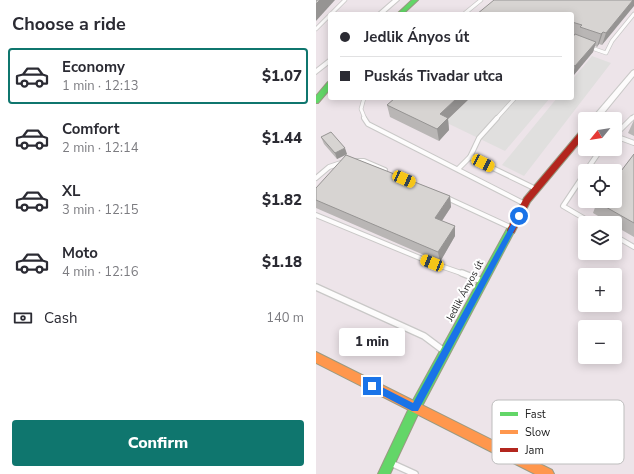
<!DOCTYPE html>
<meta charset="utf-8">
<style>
body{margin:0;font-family:"Nunito Sans",sans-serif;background:#f7f7f7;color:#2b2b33;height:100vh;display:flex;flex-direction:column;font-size:15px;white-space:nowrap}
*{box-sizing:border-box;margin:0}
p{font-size:13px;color:#7c7c81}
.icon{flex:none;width:22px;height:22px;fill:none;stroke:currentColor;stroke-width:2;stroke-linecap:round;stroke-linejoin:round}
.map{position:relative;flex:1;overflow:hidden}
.details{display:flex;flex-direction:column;background:#fff;width:316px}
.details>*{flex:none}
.hud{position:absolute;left:12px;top:12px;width:246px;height:88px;border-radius:4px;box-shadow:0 2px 10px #0003;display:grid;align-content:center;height:88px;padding:0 12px;background:#fff}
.needle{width:26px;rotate:240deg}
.controls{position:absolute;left:262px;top:112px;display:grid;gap:8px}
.controls a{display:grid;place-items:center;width:44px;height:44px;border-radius:4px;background:#fff;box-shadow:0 2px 10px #0003;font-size:20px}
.end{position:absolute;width:18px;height:18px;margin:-9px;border:5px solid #1a73e8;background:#fff;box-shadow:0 0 0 2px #fff}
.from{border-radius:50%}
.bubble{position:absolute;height:28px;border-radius:4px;background:#fff;box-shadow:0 2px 10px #0003;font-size:13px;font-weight:800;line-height:28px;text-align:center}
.car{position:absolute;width:12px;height:24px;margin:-12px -6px;border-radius:5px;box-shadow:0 0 3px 1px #0007;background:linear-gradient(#f5c518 24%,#345 0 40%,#f5c518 0 76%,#345 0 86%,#f5c518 0)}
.hud b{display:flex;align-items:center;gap:14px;height:38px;font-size:15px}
.hud b+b{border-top:1px solid #e1e1e2}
.hud i{width:10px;height:10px;background:#2b2b33}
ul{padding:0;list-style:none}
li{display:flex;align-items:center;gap:12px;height:56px;margin:0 8px 6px;padding:0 4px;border:2px solid transparent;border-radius:4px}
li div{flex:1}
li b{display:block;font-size:15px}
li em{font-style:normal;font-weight:800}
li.selected{border-color:#0f766e}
li>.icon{width:36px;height:36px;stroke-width:1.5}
h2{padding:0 12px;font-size:18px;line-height:48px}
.pay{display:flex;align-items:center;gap:10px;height:44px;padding:0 12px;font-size:15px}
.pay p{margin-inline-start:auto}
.primary-button{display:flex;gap:8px;margin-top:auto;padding:8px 12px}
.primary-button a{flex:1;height:46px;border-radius:4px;background:#0f766e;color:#fff;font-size:16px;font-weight:800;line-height:46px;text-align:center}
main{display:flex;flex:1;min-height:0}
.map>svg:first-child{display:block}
.industrial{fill:#ede4e9;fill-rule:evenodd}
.parking{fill:#e0dfde}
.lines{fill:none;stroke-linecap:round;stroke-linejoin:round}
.lane-far2-casing{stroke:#c9c8c7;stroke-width:4.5}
.lane-far1-casing{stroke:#c9c8c7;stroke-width:6}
.lane-casing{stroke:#c9c8c7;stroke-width:8}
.street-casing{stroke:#c9c8c7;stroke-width:2}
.fast-casing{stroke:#999a82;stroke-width:2}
.slow-casing{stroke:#999a82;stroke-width:2}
.jam-casing{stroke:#999a82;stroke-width:2}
.lane-far2{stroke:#fdfcfc;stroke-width:3}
.lane-far1{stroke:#fdfcfc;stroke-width:4}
.lane{stroke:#fdfcfc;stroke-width:5.5}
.street{fill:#fdfcfc;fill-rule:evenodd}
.fast{fill:#63d668;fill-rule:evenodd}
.slow{fill:#ff974d;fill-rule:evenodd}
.jam{fill:#b3261e;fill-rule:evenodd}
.wall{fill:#b9b6b5}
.shaded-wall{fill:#969493}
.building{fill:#d7d4d2;stroke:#969493}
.route{fill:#1a73e8}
.labels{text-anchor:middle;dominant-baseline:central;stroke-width:4;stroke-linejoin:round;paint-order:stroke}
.street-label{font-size:10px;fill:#222;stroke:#fff}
.key{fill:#fff;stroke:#bdbdbd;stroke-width:1}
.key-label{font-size:11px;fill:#222}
</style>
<main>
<section class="details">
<h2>Choose a ride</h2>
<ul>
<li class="selected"><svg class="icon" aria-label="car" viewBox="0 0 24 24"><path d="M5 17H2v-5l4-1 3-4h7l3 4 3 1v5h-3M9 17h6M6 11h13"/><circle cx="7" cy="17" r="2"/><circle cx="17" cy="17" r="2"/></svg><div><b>Economy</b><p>1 min · 12:13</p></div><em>$1.07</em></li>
<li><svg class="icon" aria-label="car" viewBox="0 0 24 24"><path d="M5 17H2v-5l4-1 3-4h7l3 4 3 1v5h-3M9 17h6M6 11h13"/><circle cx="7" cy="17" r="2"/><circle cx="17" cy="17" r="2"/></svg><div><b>Comfort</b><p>2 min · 12:14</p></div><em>$1.44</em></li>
<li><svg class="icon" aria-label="car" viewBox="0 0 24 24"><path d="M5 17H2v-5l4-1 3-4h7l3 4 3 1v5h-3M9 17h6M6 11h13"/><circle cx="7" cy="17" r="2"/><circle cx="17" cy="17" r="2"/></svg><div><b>XL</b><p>3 min · 12:15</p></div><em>$1.82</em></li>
<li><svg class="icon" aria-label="car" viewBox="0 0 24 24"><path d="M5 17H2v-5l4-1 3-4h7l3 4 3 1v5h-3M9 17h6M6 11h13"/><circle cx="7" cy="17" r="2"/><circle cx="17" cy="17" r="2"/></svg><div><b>Moto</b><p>4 min · 12:16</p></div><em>$1.18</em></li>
</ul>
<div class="pay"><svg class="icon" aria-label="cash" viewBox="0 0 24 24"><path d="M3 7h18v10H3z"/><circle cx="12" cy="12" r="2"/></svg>Cash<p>140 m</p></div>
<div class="primary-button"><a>Confirm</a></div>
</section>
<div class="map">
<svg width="318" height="474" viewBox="0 0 318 474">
<rect width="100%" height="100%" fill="#f0eeeb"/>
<!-- industrial -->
<path class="industrial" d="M0 0H318V474H0ZM14 14H256V98H14ZM269 119H299V149H269ZM269 171H299V201H269ZM269 223H299V253H269ZM269 275H299V305H269ZM269 327H299V357H269Z"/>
<!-- parking -->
<g class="parking">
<polygon points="276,56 295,63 208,176 186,165 241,98 256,98 256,80"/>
<polygon points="154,98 234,98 189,151 129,122"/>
</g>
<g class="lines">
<!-- lane-far2 casing -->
<g class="lane-far2-casing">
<g id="lane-far2">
<polyline points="15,14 29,0"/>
<polyline points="148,14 165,0"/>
<polyline points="0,29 14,15"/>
<polyline points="273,47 290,53 296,41 318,14"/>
<polyline points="48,98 45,109 49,119"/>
<polyline points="180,119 199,98"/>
<polyline points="316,119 318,116"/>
</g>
</g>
<!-- lane-far1 casing -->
<g class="lane-far1-casing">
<g id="lane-far1">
<polyline points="48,118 52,124 209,204"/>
<polyline points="299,135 316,118"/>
<polyline points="299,136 318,143"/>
<polyline points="154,157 220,189"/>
<polyline points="40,161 48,161 69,170"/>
<polyline points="142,169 154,157 163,138 181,118"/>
<polyline points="270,171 285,149"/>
<polyline points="269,173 247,206 276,223"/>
<polyline points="0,178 13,167 25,163"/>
<polyline points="129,197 196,228"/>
<polyline points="0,215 116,263 148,274"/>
<polyline points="299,236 318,247"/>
</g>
</g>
<!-- lane casing -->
<g class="lane-casing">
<g id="lane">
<polyline points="146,273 166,281"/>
<polyline points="0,287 108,336 128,351"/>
<polyline points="77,464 99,474"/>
</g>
</g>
<!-- street casing -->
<g class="street-casing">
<g id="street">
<polygon points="77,0 83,0 67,14 61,14"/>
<polygon points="14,58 14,63 0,74 0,69"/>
<polygon points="318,70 318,76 283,119 275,119 316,71"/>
</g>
</g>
<!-- fast casing -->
<g class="fast-casing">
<g id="fast">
<polygon points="96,0 102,0 87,14 81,14"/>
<polygon points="12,82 14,82 14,89 2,103 0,103 0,96"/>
<polygon points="195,226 198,227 199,230 103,412 74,474 62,474 95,404 192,227"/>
</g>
</g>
<!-- slow casing -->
<g class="slow-casing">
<polygon id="slow" points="0,352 236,470 238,474 219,474 0,363"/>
</g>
<!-- jam casing -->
<g class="jam-casing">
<polygon id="jam" points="269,128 269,136 214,202 198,233 192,233 191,230 208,198 266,129"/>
</g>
<!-- lane-far2 -->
<use href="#lane-far2" class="lane-far2"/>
<!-- lane-far1 -->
<use href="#lane-far1" class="lane-far1"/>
<!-- lane -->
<use href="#lane" class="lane"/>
<!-- street -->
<use href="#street" class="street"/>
<!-- fast -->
<use href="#fast" class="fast"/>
<!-- slow -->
<use href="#slow" class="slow"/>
<!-- jam -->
<use href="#jam" class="jam"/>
</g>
<!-- wall -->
<g class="wall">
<polygon points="318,0 286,45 283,44 281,47 279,46 277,52 257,76 256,75 256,38 258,36 256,35 256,14 161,14"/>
<polygon points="78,98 154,98 132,119 133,130 123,141 74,117 71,105 79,98"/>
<polygon points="318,120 318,136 312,133"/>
<polygon points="5,137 31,154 30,155 134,196 135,207 126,221 139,226 139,236 124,262 0,208 0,200 30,155 21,159 8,144"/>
<polygon points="318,154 318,237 299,226 299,223 294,223 277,213 281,202"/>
</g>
<!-- shaded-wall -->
<g class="shaded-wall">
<polygon points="4,0 19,0 0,21 0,4"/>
<polygon points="317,0 318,0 318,6 286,45 290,33"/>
<polygon points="287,32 283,44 281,47 285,34"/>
<polygon points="280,42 277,52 257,76 259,66"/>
<polygon points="141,98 154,98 132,119 133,130 123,141 121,129 124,114"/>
<polygon points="29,148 31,154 21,159 19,153"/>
<polygon points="134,196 135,207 121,228 119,218"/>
<polygon points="139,226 139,236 124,262 122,252"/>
</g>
<!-- building -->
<g class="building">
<polygon points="0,0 4,0 0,4"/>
<polygon points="178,0 317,0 290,33 287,32 285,34 264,27 266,25 256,22 256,14 233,14 229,13 228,14 161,14"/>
<polygon points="259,34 280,42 259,66 256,65 256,38"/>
<polygon points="79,98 141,98 124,114 132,118 121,129 71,105"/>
<polygon points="15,132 29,148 19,153 5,137"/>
<polygon points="318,154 318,223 281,202 282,201 299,201 299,179"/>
<polygon points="30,155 134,196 119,218 139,226 122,252 0,200 0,188"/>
</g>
<!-- route -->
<polygon class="route" points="203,213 206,216 205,218 102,411 96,411 54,389 52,386 56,382 97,403 201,214"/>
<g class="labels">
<!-- street labels -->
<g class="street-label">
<text transform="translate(149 291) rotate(-62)">Jedlik Ányos út</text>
</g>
</g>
<!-- legend -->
<rect x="176" y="400" width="132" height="64" rx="6" class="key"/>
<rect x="184" y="412" width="18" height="4" fill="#63d668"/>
<rect x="184" y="430" width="18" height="4" fill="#ff974d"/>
<rect x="184" y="448" width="18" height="4" fill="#b3261e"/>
<g class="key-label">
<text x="209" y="418">Fast</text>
<text x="209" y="436">Slow</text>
<text x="209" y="454">Jam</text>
</g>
</svg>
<div class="controls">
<a><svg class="needle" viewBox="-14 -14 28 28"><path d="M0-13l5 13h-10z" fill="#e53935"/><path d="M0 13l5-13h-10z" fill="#7c7c81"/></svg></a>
<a><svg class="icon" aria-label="locate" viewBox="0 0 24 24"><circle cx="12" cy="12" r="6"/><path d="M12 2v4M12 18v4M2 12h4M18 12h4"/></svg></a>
<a><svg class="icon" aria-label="layers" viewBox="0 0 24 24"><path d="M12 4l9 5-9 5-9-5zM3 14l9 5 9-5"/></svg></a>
<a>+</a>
<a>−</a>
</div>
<i class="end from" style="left:203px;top:216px"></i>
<i class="end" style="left:56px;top:386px"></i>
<div class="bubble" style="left:23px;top:328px;width:66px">1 min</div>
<i class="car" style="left:167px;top:163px;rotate:116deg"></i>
<i class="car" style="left:88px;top:179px;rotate:114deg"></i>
<i class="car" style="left:116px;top:263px;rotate:292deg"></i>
<div class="hud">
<b><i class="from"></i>Jedlik Ányos út</b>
<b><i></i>Puskás Tivadar utca</b>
</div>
</div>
</main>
